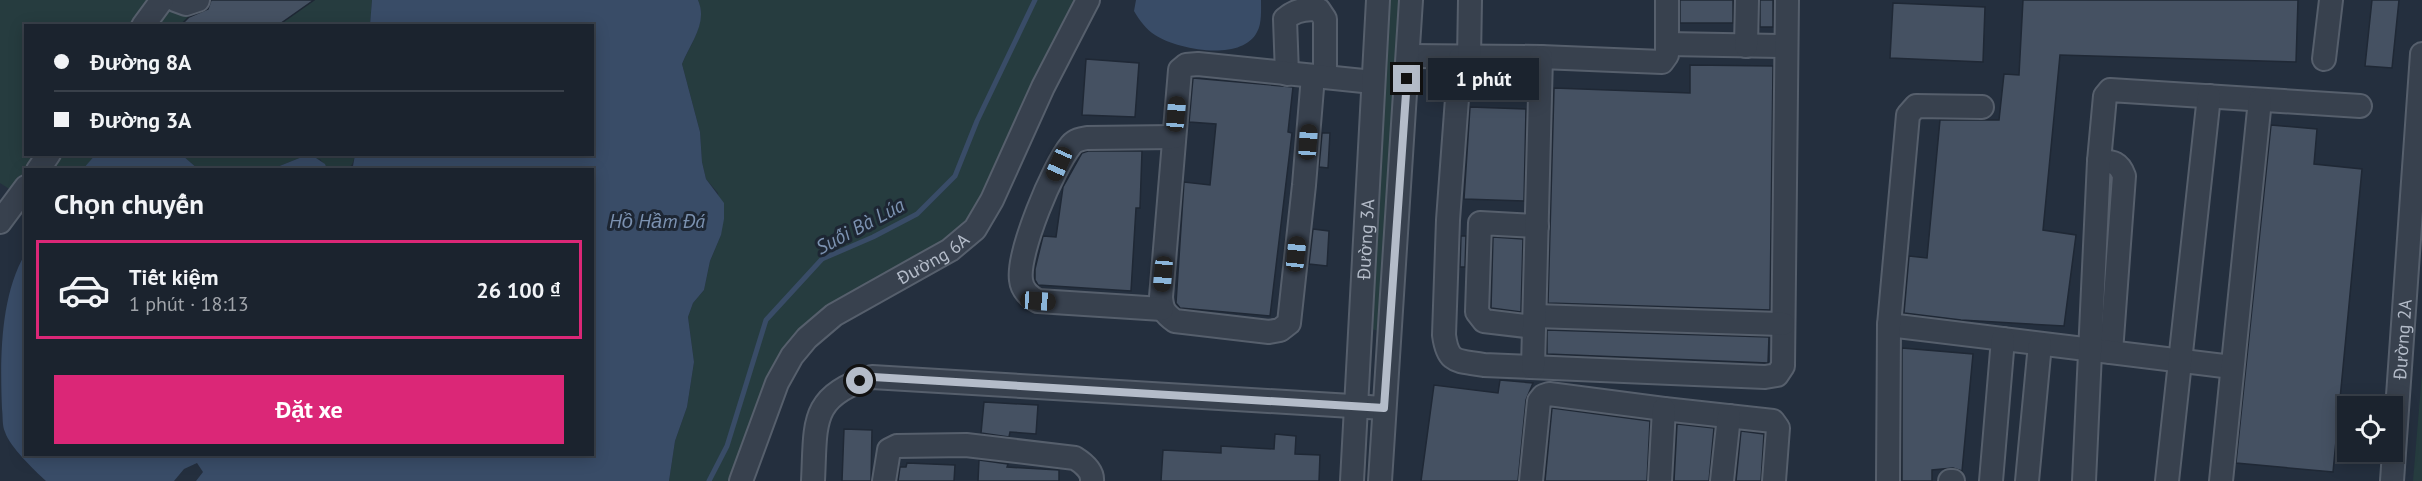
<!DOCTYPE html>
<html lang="vi">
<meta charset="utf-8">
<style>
body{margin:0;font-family:"PT Sans",sans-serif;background:#282f3a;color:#f1f3f6;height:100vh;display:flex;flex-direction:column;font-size:22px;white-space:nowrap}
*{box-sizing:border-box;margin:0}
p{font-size:20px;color:#a0a4aa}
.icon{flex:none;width:33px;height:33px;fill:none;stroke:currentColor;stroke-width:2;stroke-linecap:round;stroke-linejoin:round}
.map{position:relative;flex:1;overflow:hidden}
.side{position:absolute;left:24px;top:168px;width:570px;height:288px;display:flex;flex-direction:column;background:#1b232e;border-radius:0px;box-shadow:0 3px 15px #0003,0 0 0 2px #39404a}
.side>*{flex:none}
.hud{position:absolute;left:24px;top:24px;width:570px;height:132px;border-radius:0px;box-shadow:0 3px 15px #0003,0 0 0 2px #39404a;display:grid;align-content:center;height:132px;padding:0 30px;background:#1b232e}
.fabs{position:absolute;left:2337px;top:396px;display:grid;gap:12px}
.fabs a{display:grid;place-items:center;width:66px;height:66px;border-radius:0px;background:#1b232e;box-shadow:0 3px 15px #0003,0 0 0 2px #39404a;font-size:30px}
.end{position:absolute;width:27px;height:27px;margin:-14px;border:8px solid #b4bcc9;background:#111;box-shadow:0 0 0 3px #111}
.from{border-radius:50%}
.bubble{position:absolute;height:42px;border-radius:0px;background:#1b232e;box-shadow:0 3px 15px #0003,0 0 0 2px #39404a;font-size:20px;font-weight:700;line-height:42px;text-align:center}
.car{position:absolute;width:18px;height:36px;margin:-18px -9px;border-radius:8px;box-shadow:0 0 4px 2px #0007;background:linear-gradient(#222 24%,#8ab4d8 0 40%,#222 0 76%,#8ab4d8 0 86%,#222 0)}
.hud b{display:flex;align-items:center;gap:21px;height:57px;font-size:22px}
.hud b+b{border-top:2px solid #39404a}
.hud i{width:15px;height:15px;background:#f1f3f6}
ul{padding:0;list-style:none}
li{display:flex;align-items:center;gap:18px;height:99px;margin:0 12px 9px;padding:0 18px;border:3px solid transparent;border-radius:0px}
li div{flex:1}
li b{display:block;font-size:22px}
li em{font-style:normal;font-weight:700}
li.selected{border-color:#db2777}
li>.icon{width:54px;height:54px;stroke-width:1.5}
h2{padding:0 30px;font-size:27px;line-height:72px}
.button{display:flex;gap:12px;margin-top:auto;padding:12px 30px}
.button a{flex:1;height:69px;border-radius:0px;background:#db2777;color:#fff;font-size:24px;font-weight:700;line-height:69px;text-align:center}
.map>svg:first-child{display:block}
.green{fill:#263c3f}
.water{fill:#394c67}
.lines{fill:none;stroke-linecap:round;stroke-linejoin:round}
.stream{stroke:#394c67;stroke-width:5}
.building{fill:#455162;stroke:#1f2835;stroke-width:1.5}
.minor-casing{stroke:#565f6c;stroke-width:26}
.minor{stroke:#38414e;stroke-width:22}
.route{stroke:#b4bcc9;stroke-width:8}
.labels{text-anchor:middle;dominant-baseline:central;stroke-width:6;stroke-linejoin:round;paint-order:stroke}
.street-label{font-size:18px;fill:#b4bcc9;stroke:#1d2633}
.water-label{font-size:20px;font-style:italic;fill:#7c92b1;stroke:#1d2633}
</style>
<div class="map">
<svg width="2422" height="481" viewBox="0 0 2422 481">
<rect width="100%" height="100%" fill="#242f3e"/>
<!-- green -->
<g class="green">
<polygon points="0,0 154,0 136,25 26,26 26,154 42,155 31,169 26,170 25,177 14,192 0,183"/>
<polygon points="169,0 372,0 370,25 151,26"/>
<path d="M698 0H1081L970 225 831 310 734 481H669L675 441 687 407 694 362 688 317 693 303 704 290 710 261 721 235 718 193 706 179 702 162 700 132 682 64C691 43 707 23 698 0Z"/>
<polygon points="1388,0 1402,0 1380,331 1370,329"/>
<polygon points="57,155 96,155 83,169 46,170"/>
<path d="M182 155H355C351 174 345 169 327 169L320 159 302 157 272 169H198Z"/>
<polygon points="2422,373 2422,481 2413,481"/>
</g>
<!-- water -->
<g class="water">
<path d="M372 0H698C708 23 691 42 682 64L700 132 702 162 706 179 724 203V219L721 235 710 261 704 290 693 303 688 317 694 362 687 407 675 441 669 481H196L203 472 197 463 184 469 174 481H46C34 470 10 447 5 432 2 426 3 416 2 409 0 359 0 297 25 254L26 454H592V170L349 169 353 166 355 155 592 154V26L370 25Z"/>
<path d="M1136 0H1261C1261 9 1262 24 1257 32 1242 62 1178 50 1155 35 1146 29 1140 21 1134 11Z"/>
<polygon points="96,154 182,155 198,169 83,169"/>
<polygon points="313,156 325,164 327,169 272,169 302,157"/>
</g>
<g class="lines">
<!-- stream -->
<polyline class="stream" points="709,481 727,446 766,320 822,259 873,237 917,214 955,176 977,121 1035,0"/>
</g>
<!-- building -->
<g class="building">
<polygon points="211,0 314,0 277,26 180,26 189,17 208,9"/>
<rect x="1680" y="0" width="53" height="23"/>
<rect x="1760" y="0" width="13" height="27"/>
<polygon points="2023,0 2298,0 2296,62 2060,55 2043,230 2076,235 2064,326 1961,320 1904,313 1909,256 1927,258 1940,120 1999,120 2004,74 2019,75"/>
<polygon points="2372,0 2399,0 2392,68 2365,66"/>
<polygon points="1893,3 1985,7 1983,62 1890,58"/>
<polygon points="1086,59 1139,63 1135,117 1082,115"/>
<polygon points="1690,65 1773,66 1770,310 1548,303 1554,88 1690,93"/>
<polygon points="1193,78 1293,87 1288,132 1292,133 1270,316 1180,308 1176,303 1184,182 1210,185 1216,124 1189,122"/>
<polygon points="1470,107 1526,109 1524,201 1464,199"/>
<polygon points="2271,125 2317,129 2314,164 2362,169 2333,472 2236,463"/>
<polygon points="1322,133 1330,133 1328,168 1319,167"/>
<polygon points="1088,151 1142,151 1140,208 1136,208 1131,291 1038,285 1035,280 1035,269 1043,236 1056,237 1063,187 1082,153"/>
<polygon points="1313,229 1329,231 1327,266 1309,264"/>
<polygon points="1461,236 1466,236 1465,267 1460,267"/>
<polygon points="1493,237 1523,239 1521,312 1491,308"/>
<polygon points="1547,330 1769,337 1768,363 1547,354"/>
<polygon points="1902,348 1973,354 1962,471 1953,468 1932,470 1932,481 1902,481"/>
<polygon points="1500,380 1533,383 1526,400 1518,481 1421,481 1434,385 1498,393"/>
<polygon points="984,402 1038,405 1036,434 1010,432 1009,437 981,433"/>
<polygon points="1552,408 1650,421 1647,481 1545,481"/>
<polygon points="1677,424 1714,428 1709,481 1674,481"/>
<polygon points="844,429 872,430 871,481 842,481"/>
<polygon points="1741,431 1764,434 1761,481 1736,481"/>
<polygon points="1275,434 1296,436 1295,454 1320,455 1319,481 1161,481 1163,450 1221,453 1221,446 1274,449"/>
<polygon points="979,460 1008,464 1007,467 1059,470 1059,481 978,481"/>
<polygon points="907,463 955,465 954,481 898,481 900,467 906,467"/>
</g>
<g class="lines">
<!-- minor casing -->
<g class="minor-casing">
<g id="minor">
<polyline points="175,0 186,4 198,0"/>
<polyline points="143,26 162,0"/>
<polyline points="1667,44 1785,46"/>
<polyline points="1746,46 1747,0"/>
<polyline points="1409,56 1541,57 1662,62 1667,55 1667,0"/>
<path d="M1460 58 1448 220 1444 335C1448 365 1458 360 1484 365L1765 377 1777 375 1783 366 1787 0"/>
<polyline points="1469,58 1470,0"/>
<polyline points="2324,59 2331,0"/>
<path d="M1287 74 1285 19C1295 10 1306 8 1319 10L1325 19V77"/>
<path d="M1313 76 1304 185 1289 323 1280 330 1269 332 1175 321C1165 314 1162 310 1161 297L1180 70 1186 65 1198 64 1373 82"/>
<path d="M2099 161C2113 162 2119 162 2124 176L2111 352"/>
<polyline points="38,170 49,154"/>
<polyline points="0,222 26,187"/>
<path d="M1162 309 1038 301C1030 297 1022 290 1021 280 1017 253 1053 167 1071 145 1075 140 1081 139 1087 138L1174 137"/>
<polyline points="1535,316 1783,324"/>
<polyline points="1889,325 2232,367"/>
<polyline points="1534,327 1484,321 1477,312 1480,223 1537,226"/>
<polyline points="1533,367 1541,57"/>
<path id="s1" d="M741 481 777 383 792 356 807 338 834 315 950 250 975 229 992 200 1043 87 1088 0"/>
<path d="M813 481C816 423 809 396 872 377L1384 408"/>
<path d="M884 481 889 450 897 446 966 445 1075 458C1083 463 1093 471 1092 481"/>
<path id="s2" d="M1352 481 1378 0"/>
<polyline points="1380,481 1411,0"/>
<polyline points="1531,481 1539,401 1543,396 1549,394 1664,409 1773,421 1778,428 1774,481"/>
<polyline points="1660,481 1664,409"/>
<polyline points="1722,481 1729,416"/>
<polyline points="1888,481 1889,325 1908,115 1916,106 1982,107"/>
<polyline points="1950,481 1953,481"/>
<polyline points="1991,481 2003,339"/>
<polyline points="2027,481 2040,344"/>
<polyline points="2084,481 2099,161 2105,96 2110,90 2360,106"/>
<polyline points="2167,481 2209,96"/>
<polyline points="2221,481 2260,100"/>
<path id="s3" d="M2392 481 2422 54"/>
</g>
</g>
<!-- minor -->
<use href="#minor" class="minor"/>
</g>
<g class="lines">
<!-- route -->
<polyline class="route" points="860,381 873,377 1384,408 1407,79"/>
</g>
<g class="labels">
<!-- street labels -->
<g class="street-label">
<text stroke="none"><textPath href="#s2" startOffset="242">Đường 3A</textPath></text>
<text stroke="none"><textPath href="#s1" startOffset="308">Đường 6A</textPath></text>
<text stroke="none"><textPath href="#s3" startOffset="142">Đường 2A</textPath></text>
</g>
<!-- water labels -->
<g class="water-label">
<text x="657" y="221">Hồ Hầm Đá</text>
<text transform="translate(860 226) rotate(-28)">Suối Bà Lúa</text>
</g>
</g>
</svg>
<div class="fabs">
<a><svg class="icon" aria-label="locate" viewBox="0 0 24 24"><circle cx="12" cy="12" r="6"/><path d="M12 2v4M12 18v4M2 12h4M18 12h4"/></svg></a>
</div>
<i class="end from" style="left:860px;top:381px"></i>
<i class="end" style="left:1407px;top:79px"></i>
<div class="bubble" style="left:1428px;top:58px;width:111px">1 phút</div>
<i class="car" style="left:1176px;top:114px;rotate:5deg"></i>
<i class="car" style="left:1308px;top:142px;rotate:4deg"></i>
<i class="car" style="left:1059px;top:164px;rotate:204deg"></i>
<i class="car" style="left:1296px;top:254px;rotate:6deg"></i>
<i class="car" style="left:1163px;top:274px;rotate:185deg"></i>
<i class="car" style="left:1038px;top:301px;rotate:94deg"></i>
<div class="hud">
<b><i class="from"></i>Đường 8A</b>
<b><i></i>Đường 3A</b>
</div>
<section class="side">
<h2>Chọn chuyến</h2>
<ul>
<li class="selected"><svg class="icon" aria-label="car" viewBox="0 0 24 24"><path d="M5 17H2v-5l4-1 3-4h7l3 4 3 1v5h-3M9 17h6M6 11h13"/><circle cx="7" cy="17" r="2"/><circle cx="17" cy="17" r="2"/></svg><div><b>Tiết kiệm</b><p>1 phút · 18:13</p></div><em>26 100 ₫</em></li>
</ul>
<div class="button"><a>Đặt xe</a></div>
</section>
</div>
